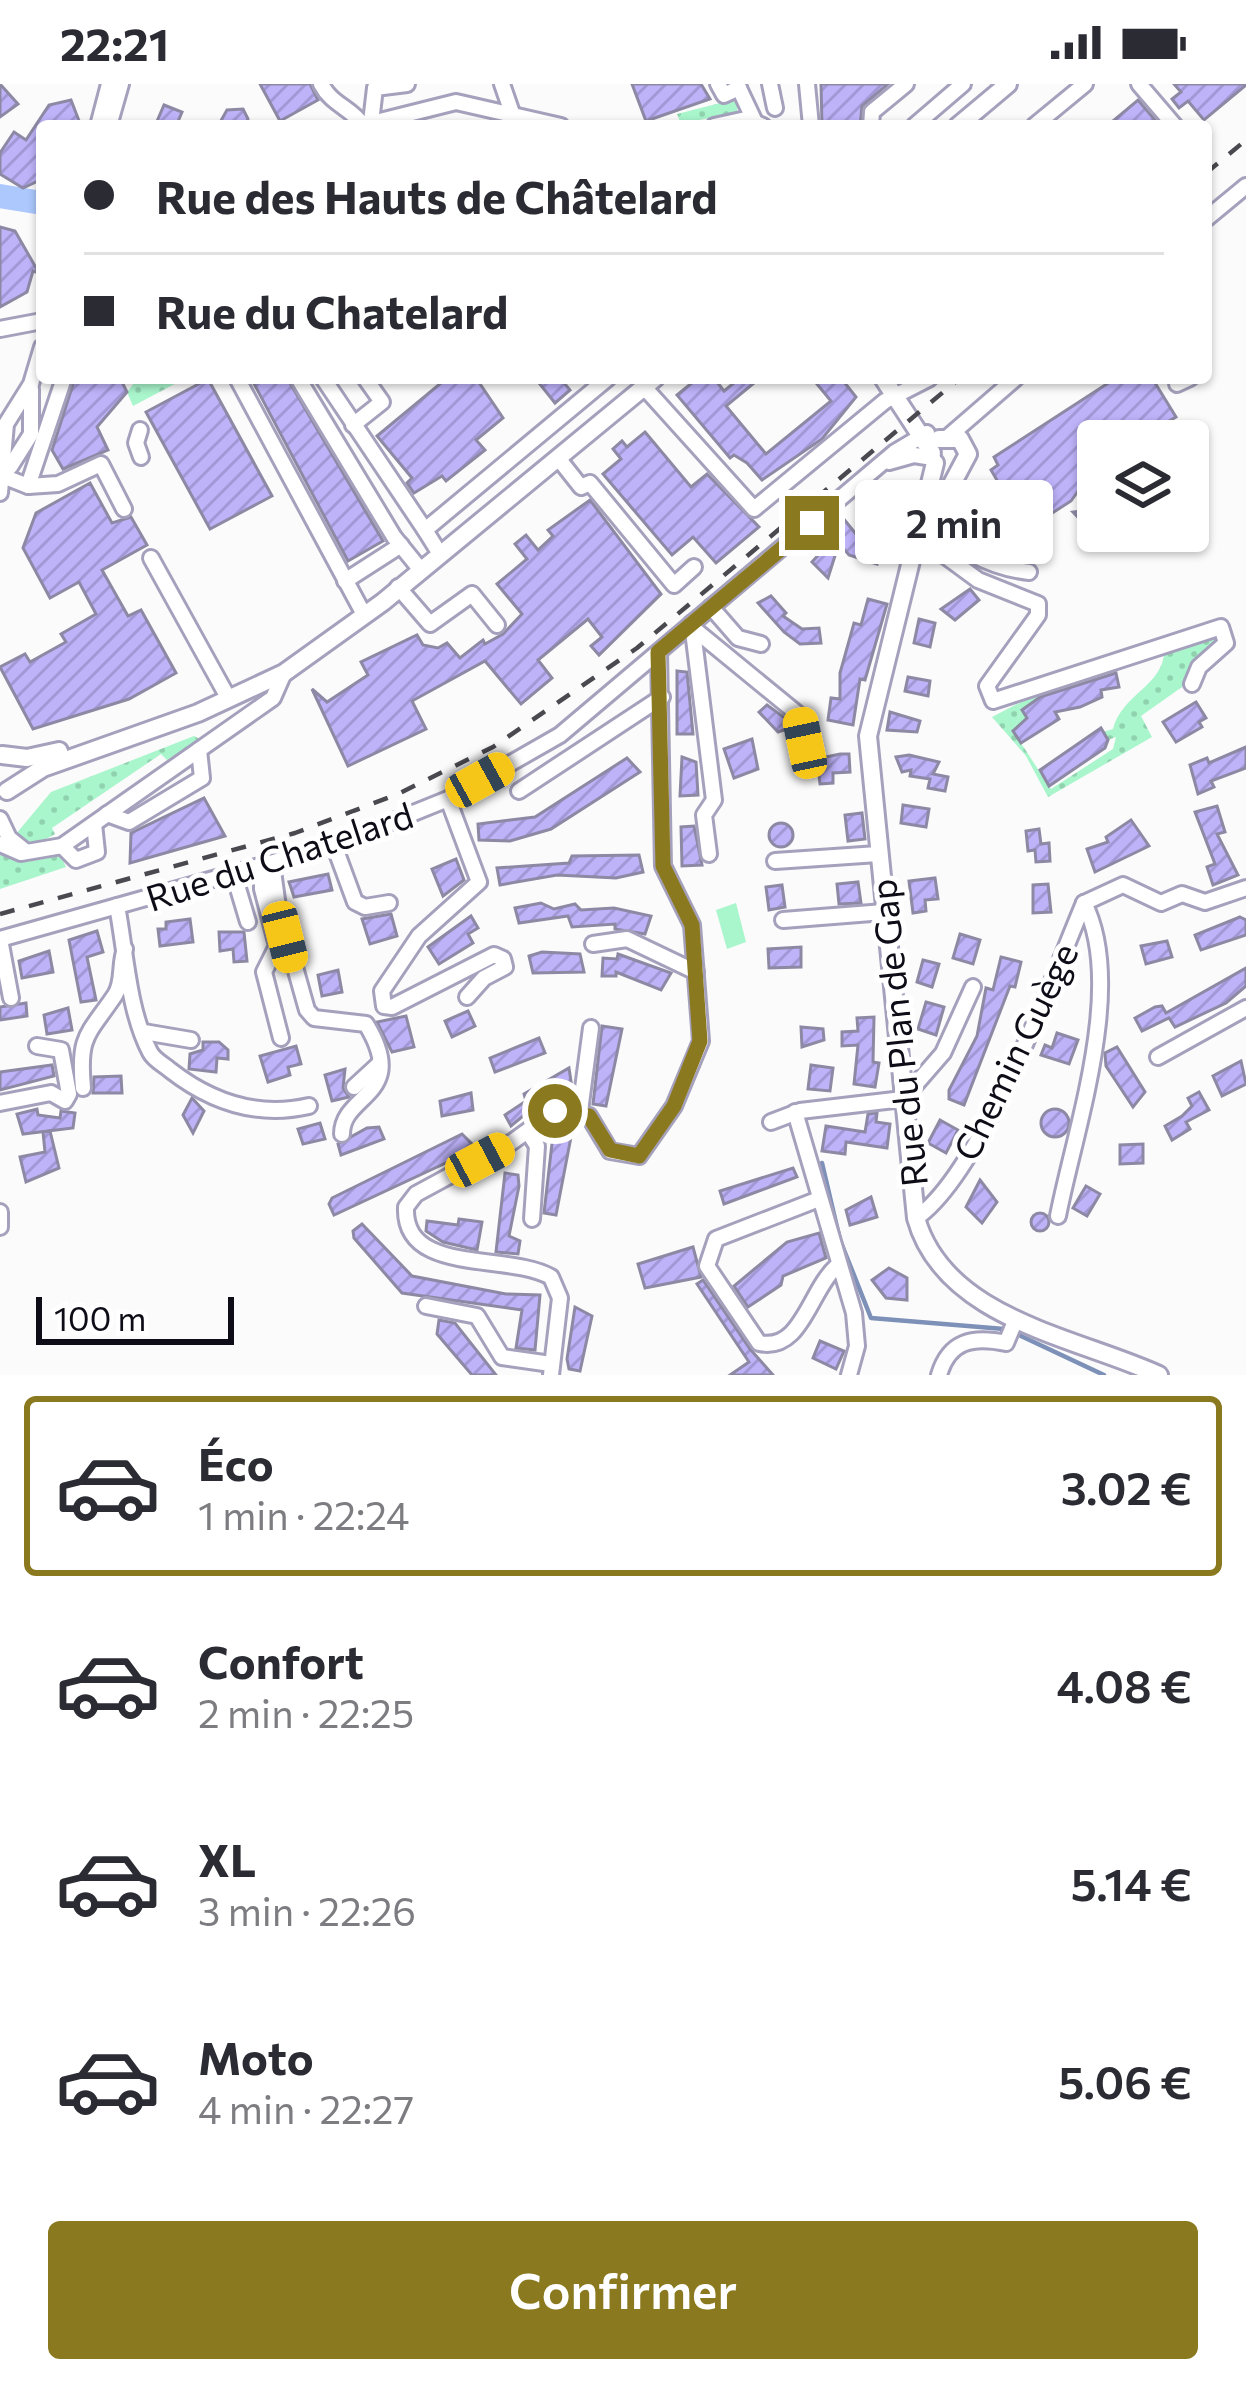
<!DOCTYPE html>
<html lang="fr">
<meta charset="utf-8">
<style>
body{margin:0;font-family:Commissioner,sans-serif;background:#f7f7f7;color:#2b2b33;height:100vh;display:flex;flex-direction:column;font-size:45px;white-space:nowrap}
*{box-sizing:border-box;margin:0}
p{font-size:39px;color:#7c7c81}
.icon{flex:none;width:66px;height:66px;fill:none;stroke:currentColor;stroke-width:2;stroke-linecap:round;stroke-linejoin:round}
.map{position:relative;height:1291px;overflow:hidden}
.side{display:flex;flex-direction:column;background:#fff;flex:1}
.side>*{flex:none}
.hud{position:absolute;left:36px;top:36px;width:1176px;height:264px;border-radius:12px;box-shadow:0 3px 9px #0004;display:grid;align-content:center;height:264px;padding:0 48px;background:#fff}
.fabs{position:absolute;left:1077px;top:336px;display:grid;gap:24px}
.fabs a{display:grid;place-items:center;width:132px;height:132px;border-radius:12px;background:#fff;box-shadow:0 3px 9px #0004;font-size:60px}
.scale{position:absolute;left:36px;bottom:30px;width:198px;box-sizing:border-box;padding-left:12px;border:6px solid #0e0c16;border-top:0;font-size:33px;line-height:42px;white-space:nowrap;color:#0e0c16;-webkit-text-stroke:9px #fff;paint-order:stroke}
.end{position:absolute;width:54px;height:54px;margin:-27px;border:15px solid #8a791e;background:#fff;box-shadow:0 0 0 6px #fff}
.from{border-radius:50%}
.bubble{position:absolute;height:84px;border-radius:12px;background:#fff;box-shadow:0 3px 9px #0004;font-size:39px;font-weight:600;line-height:84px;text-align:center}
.car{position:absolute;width:36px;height:72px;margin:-36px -18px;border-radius:15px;box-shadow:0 0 9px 3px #0007;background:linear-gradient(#f5c518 24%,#345 0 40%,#f5c518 0 76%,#345 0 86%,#f5c518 0)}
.hud b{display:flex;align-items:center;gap:42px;height:114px;font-size:45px}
.hud b+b{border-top:3px solid #e1e1e2}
.hud i{width:30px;height:30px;background:#2b2b33}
ul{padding:21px 0 0;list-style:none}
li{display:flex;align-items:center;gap:36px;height:180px;margin:0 24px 18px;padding:0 24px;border:6px solid transparent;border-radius:12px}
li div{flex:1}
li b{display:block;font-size:45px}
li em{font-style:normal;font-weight:600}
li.on{border-color:#8a791e}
li>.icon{width:108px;height:108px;stroke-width:1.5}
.action{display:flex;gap:24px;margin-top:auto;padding:24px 48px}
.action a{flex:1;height:138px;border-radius:12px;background:#8a791e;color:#fff;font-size:48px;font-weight:600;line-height:138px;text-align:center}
.status{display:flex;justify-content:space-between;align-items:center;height:84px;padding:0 60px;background:#fff;direction:ltr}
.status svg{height:33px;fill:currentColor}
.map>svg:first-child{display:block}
.grass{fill:url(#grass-dots)}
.garden{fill:#a9f5cc}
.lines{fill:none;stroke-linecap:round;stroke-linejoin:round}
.stream{stroke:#7d90b8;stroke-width:4.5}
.river{stroke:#acc8fd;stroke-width:24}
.building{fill:url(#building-hatch);stroke:#8d89a4;stroke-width:3}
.minor-casing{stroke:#a5a1bd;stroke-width:20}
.major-casing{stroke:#a5a1bd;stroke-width:22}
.minor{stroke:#fff;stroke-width:14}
.major{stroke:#fff;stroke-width:16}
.rail{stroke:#4a4950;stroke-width:4.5;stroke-dasharray:15 15;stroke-linecap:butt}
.route{stroke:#8a791e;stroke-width:15}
.labels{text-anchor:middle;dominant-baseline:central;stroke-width:10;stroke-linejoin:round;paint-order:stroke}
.street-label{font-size:36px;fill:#0e0c16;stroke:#fff}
</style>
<div class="status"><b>22:21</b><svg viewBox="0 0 49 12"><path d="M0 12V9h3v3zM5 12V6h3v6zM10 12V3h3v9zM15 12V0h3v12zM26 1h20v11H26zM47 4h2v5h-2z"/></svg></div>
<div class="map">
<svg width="1246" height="1291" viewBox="0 0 1246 1291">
<defs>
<pattern id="grass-dots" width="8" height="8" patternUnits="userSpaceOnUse" patternTransform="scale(3)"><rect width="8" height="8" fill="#a9f5cc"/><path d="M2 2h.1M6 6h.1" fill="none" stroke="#90d1ae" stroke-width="1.8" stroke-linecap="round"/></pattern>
<pattern id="building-hatch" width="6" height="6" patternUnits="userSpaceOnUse" patternTransform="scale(3)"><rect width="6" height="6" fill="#beb2f9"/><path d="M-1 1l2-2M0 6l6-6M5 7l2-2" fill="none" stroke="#a298d5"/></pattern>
</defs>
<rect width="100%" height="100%" fill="#fbfbfb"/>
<!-- grass -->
<g class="grass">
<polygon points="732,16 738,20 737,28 681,40 677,30"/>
<polygon points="138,294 186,294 133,322 127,308"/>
<path d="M1216 546 1222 554 1189 598 1141 632 1152 653 1048 713 1026 672 992 633 1017 620 1022 626 1013 647 1051 705 1113 665 1116 653 1108 656 1103 648 1113 645C1122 609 1167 601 1164 563Z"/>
<path d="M194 652 200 655 167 676 161 670 52 744 55 750C41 759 28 761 15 751L51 708Z"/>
<polygon points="0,771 25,778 61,772 66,783 0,805"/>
</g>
<!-- garden -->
<g class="garden">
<polygon points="1117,579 1116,589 1099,591 1098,598 1066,601 1049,615 1044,611 1022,626 1027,634 1013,647 1022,626 1017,620"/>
<polygon points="736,819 746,858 727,865 716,826"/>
</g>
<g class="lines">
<!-- stream -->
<g class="stream">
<polyline points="822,1079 840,1156 871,1234 1004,1245"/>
<polyline points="1021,1252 1104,1291"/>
</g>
<!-- river -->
<polyline class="river" points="0,112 42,119"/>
</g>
<!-- building -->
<g class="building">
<polygon points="0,0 18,20 0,33"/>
<polygon points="260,0 310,0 318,16 280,37"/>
<polygon points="632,0 701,0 710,15 646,37"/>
<polygon points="821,0 888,0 862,22 860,42 822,42"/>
<polygon points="1174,0 1246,0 1246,1 1204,36 1188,17 1179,24 1172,15 1181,8"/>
<polygon points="71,16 81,42 42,42 42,95 23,104 0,90 0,69 14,48 26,56 49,21"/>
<polygon points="1138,16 1160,42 1107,42"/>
<polygon points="164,21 182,28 176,42 155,42"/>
<polygon points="243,25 248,35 244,42 218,42 227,26"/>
<polygon points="0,143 15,147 39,189 33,187 27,208 0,223"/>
<polygon points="75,294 120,294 127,308 97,343 108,366 63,385 52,366"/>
<polygon points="251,294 287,294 383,457 348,477"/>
<polygon points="447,294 476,294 503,334 476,356 485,366 446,397 442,392 414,409 407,399 412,394 377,352"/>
<polygon points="545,294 560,294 570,306 555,319 539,299"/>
<polygon points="698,294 714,294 724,307 740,294 760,294 726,322 766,370 831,317 812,294 841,294 856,313 822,355 762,396 747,379 734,371 730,374 677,311"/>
<polygon points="1116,294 1152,294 1176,333 1135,357 1098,357 1098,379 1071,417 1035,440 1029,432 1021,437 991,386 998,381 994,373"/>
<polygon points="208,295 272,412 210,445 146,328"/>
<polygon points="645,348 691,403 707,390 759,443 716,479 693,453 672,471 603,390 621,375 613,365 622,357 627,363"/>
<polygon points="90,399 112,439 131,433 147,461 102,486 128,532 141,526 176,589 129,615 33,645 0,583 25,570 30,578 66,558 61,550 96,530 79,498 50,514 23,464 36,429"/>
<polygon points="590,416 661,510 599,571 591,562 602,553 588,535 538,576 552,594 521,620 485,577 412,617 426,645 348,682 312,605 327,618 368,591 361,578 417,551 423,561 438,564 447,559 460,574 483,556 485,560 503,550 522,530 497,500 527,475 515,460 526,451 538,466 553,452 548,446"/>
<polygon points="1095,425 1098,429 1098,454 1073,428"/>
<polygon points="894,426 909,430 903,451 890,441"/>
<polygon points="843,434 864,460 867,450 884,456 877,480 849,471 839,459 828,494 812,478 834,454 828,447"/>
<polygon points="970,505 979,516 955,536 941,525"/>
<polygon points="771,512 786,529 783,532 802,545 819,544 821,559 800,560 784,548 758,519"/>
<polygon points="868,515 887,520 865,596 860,595 853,641 828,636 831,614 840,615 840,589 854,539 861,541"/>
<polygon points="919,535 935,539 930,563 914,559"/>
<polygon points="677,587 687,588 693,650 677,650"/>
<polygon points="1116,589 1119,603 1101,606 1102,613 1080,623 1055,628 1059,635 1021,659 1013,647 1027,634 1022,626 1040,613"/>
<polygon points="908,593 930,597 928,612 905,607"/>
<polygon points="1196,618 1206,634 1199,638 1202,643 1176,658 1163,638"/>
<polygon points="767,621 789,637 790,644 778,648 759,628"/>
<polygon points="890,628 920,637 917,648 887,646"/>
<polygon points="1101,644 1108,656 1105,664 1049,702 1040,686"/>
<polygon points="752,655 758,685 734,694 724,665"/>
<polygon points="1246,663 1246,684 1211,697 1214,703 1198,710 1190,681 1207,674 1209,679"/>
<polygon points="840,670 849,670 850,688 833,689 833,699 820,700 817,675"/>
<polygon points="909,671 939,678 933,690 948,693 945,707 928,704 930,695 910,692 911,686 902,688 896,673"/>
<polygon points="682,673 696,678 698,711 680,712"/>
<polygon points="627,674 640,688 551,745 510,757 479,756 478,740 535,733"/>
<polygon points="204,714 225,752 130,779 131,749"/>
<polygon points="903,721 929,725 926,743 901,739"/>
<polygon points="1217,722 1225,748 1217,750 1238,791 1213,801 1207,783 1215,780 1195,728"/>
<polygon points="862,729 865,755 848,757 845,731"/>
<polygon points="1131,736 1149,762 1095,788 1087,765 1108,758 1106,753"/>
<circle cx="781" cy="751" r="12"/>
<polygon points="694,742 702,781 682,782 681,743"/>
<polygon points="1039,745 1041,760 1049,759 1050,777 1036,778 1035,766 1028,767 1026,747"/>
<polygon points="639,771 643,788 616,794 557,791 500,801 497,784 569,779 572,772"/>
<polygon points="456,775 464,796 443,812 432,785"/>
<polygon points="328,790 332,806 294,813 289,798"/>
<polygon points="935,794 938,815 925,816 926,827 913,829 909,797"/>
<polygon points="858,798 861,819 839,820 837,800"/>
<polygon points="1048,800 1051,828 1033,829 1033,801"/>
<polygon points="782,801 785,823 769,826 766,803"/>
<polygon points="541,819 554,825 575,820 581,826 614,824 651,832 645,850 615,845 615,840 572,843 568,832 519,839 515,824"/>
<polygon points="391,830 397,852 370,860 362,835"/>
<polygon points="471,832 478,844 468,850 473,859 439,880 428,863"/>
<polygon points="1240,833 1246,836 1246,851 1201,866 1195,851"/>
<polygon points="190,835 193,858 160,862 158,845 166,845 166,838"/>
<polygon points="97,847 103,868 87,873 96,916 81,918 69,856"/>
<polygon points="219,848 244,848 247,877 234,878 233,865 220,867"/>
<polygon points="960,850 980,856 973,880 953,874"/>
<polygon points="1167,857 1172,873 1146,880 1141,862"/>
<polygon points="801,863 801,883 769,884 768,865"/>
<polygon points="49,867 53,888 22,894 19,877"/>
<polygon points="542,868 580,870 584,888 533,889 529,872"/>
<polygon points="618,870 671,889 661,906 616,888 616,892 602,892 603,874 617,875"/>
<polygon points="1001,873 1021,878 1015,903 1010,902 964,1021 949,1015 949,1006 977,952 986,904 993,906"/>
<polygon points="923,876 939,880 932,903 917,898"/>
<polygon points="1246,884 1246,902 1226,919 1175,943 1169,934 1142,947 1135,934 1155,923 1162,922 1166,929"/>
<polygon points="338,886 342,908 322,912 318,891"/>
<polygon points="926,918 944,923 936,951 918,945"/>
<polygon points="26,919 27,932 0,936 0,923"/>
<polygon points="68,924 72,946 47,950 44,931"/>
<polygon points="468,927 475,942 452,953 445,937"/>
<polygon points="406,932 414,963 392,968 377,938"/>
<polygon points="874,933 873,978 879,979 875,1003 854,1000 858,961 842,962 842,948 858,947 857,934"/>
<polygon points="602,942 622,945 606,1022 593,1020"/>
<polygon points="801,943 823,945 824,956 802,963"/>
<polygon points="1057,949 1078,956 1069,980 1041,971 1045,961 1052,964"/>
<polygon points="539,954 545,969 495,988 490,974"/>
<polygon points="203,958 219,958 228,966 228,975 217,974 216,988 189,985 190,970 203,966"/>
<polygon points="296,962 301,980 288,983 290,991 268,998 260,972"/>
<polygon points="1117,963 1145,1008 1133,1023 1106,982 1105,969"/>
<polygon points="1241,977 1246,1000 1222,1012 1213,992"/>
<polygon points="52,981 54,992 0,1006 0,988"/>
<polygon points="811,981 833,984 830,1007 808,1005"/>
<polygon points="569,984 572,1004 535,1022 511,1042 505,1031 526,1017 524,1010"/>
<polygon points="345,985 343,1004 349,1013 332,1017 325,991"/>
<polygon points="121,992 122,1009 93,1009 94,993"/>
<polygon points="1199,1008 1209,1026 1186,1038 1190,1045 1172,1056 1165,1042 1182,1032 1192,1022 1188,1014"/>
<polygon points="471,1009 473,1026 442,1032 440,1017"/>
<polygon points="192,1014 204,1027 193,1049 183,1031"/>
<polygon points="37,1025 38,1031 60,1034 61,1027 75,1029 73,1044 23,1050 17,1030"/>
<circle cx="1055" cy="1039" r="14"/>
<polygon points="877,1029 876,1038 890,1040 887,1064 846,1058 845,1070 822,1067 826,1042 865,1048 868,1030"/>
<polygon points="940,1036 958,1046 946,1069 928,1059"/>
<polygon points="320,1039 325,1055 303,1060 298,1045"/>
<polygon points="379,1043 384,1055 341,1071 338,1060 367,1044"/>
<polygon points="50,1047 59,1084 26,1098 20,1073 45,1068 43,1048"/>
<polygon points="462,1050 474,1062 467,1069 334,1131 329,1120 332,1114"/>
<polygon points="553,1051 571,1053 556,1131 544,1129"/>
<polygon points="1143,1060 1143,1079 1120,1080 1120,1061"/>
<polygon points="793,1084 797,1093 724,1120 720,1107"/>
<polygon points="505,1089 518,1091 519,1102 509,1152 520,1157 518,1170 496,1168"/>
<polygon points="980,1096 997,1118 982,1139 966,1123"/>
<polygon points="1086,1102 1100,1110 1087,1132 1073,1124"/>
<polygon points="871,1113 877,1133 850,1141 846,1126"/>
<circle cx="1040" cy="1138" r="9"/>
<polygon points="459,1135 482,1138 477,1166 443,1158 426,1147 427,1137 458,1141"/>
<polygon points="362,1140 412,1192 506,1210 540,1211 535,1266 516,1264 522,1226 402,1209 354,1154 353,1147"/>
<polygon points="819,1149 826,1174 783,1192 781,1201 748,1223 734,1202 787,1158"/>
<polygon points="693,1163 701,1193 645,1204 638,1180"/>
<polygon points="889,1184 907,1194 907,1216 886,1214 872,1196"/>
<polygon points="703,1196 750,1265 773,1291 730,1291 749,1278 697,1200"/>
<polygon points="575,1223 592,1232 580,1287 569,1285 567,1275"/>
<polygon points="439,1236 455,1239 496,1291 472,1291 437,1250"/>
<polygon points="820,1257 844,1267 836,1285 813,1274"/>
</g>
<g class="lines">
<!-- minor casing -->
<g class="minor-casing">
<g id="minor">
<path d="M321 0C332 21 350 23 363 41"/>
<polyline points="502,0 512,29"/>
<polyline points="718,0 724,11 739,4"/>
<polyline points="737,0 754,36"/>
<polyline points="770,0 775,24"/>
<polyline points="807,0 811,42"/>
<polyline points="1139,0 1175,42"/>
<polyline points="371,38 375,4 407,0"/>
<polyline points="98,42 109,0"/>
<polyline points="109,42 121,0"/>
<polyline points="360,42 456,18 561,42"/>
<polyline points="714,42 746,35 763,42"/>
<polyline points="871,42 872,28 906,0"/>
<polyline points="914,42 963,0"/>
<polyline points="1034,42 1085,0"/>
<polyline points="1206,135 1246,102"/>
<polyline points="0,245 42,237"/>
<polyline points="237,294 361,525"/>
<polyline points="298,294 394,453 420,485"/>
<polyline points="323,294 425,446"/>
<polyline points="1177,300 1190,294"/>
<polyline points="644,303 754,425 885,317 930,294"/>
<polyline points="353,341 382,318 365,294"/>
<polyline points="140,346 136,359 141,373"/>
<polyline points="949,352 1016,294"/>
<polyline points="558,374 581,403 590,399 674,501 694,483"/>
<polyline points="889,378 914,371 933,374"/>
<polyline points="10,383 31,350 31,305"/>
<polyline points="5,393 28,402 64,294"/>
<polyline points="28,402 58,400 101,380 124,425"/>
<polyline points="0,409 6,340 31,300 42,263"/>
<path d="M930 429C945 463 993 484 1029 488"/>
<polyline points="926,449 944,471 978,496 1038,520 1038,531 987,602 993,617 1221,543 1226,559 1199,583 1192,600"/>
<polyline points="440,470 425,446 608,294"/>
<polyline points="151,474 225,608"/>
<polyline points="345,497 401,461"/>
<polyline points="398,503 430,540 472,510 497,541"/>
<polyline points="711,523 738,554 761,560"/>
<polyline points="692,539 714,716 704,731 709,770"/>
<polyline points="694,545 799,631 805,659"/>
<polyline points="519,707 662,613"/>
<polyline points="448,715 479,798 419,852 382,907 384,922 392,923 494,871 503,875 505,883 484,894 467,913"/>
<polyline points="107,730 129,738 202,694 199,666"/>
<polyline points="0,735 9,754 24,766"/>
<polyline points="0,760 21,769 62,762 273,614 284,589"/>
<polyline points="334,761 355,818 365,823 389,819"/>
<polyline points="62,762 76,776 97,768 94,740"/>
<polyline points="775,777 878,770"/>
<path d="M272 780 278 823 307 926 314 934 366 940C410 1012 342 1009 342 1050"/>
<polyline points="262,783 262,805 277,862 264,888 281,954"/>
<polyline points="234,791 248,838"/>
<polyline points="1084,819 1123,801 1161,819 1182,810 1205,818 1246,804"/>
<path d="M117 822C126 869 128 926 150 968 154 976 163 980 170 986 211 1018 257 1034 309 1022"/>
<polyline points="783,836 884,828"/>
<polyline points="0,855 334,761 448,715 560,651 895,368 927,349"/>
<polyline points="0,855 11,914"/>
<polyline points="593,860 627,855 696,888"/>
<polyline points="144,948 191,956"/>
<polyline points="1158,973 1246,924"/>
<polyline points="354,1003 379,980"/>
<path d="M83 1004C78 951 88 951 115 911 124 898 119 880 125 865"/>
<polyline points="0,1019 51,1009 65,1017 69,1010 61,966 37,962"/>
<polyline points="580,1027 591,944"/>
<polyline points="795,1028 854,1229 857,1262 849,1291"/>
<polyline points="771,1038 800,1027 903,1015 943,969 973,903"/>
<polyline points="528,1048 537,1062 532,1135"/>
<path d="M819 1115 716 1155 707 1182 759 1259C802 1268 809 1207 837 1182"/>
<polyline points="0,1128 0,1143"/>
<path d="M1058 1132C1075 1045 1126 901 1084 819"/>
<path d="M916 1134C981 1090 1052 895 1084 819"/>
<polyline points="426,1222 477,1232 502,1273 551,1280"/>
<path d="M551 1291 560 1214 551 1193C507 1168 403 1192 406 1123L416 1110 512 1058 555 1027 589 1032 610 1067 639 1072 674 1022 701 957 692 841 663 782 659 568"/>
<path d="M939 1291C949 1257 972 1252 1006 1259L1016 1235"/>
</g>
</g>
<!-- major casing -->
<g class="major-casing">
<g id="major">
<polyline points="958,42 1008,0"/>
<polyline points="883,294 932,369"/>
<path d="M935 379 868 652 916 1134C944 1235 1076 1253 1159 1291"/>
<polyline points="926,449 968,370 960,355 939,355"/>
<polyline points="2,671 27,674 59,667"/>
<polyline points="7,707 43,684 198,629 284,589 383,518 655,294"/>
</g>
</g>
<!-- minor -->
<use href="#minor" class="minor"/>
<!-- major -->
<use href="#major" class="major"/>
<!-- rail -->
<g class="rail">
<polyline points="1206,89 1246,56"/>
<polyline points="0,830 295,749 398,710 493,663 637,564 960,294"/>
</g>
</g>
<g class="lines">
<!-- route -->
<polyline class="route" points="555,1027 589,1032 610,1066 639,1072 674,1022 700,957 692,841 663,782 658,568 812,439"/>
</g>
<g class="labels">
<!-- street labels -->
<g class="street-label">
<text transform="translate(279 771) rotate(-18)">Rue du Chatelard</text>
<text transform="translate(897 949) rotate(-96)">Rue du Plan de Gap</text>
<text transform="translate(1014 967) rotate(-64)">Chemin Guège</text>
</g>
</g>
</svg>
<div class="fabs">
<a><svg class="icon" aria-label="layers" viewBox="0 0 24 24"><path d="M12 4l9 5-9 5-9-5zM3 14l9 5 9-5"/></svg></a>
</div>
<div class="scale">100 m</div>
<i class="end from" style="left:555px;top:1027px"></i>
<i class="end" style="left:812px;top:439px"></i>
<div class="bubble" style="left:855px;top:396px;width:198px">2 min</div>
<i class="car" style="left:805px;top:659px;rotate:348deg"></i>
<i class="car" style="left:480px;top:696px;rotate:61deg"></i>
<i class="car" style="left:285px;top:853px;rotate:166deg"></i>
<i class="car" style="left:480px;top:1076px;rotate:62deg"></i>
<div class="hud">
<b><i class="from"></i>Rue des Hauts de Châtelard</b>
<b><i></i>Rue du Chatelard</b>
</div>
</div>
<section class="side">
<ul>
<li class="on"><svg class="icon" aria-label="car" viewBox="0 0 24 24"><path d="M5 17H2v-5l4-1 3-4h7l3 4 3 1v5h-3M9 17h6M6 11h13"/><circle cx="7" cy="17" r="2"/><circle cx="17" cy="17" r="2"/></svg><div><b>Éco</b><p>1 min · 22:24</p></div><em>3.02 €</em></li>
<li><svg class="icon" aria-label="car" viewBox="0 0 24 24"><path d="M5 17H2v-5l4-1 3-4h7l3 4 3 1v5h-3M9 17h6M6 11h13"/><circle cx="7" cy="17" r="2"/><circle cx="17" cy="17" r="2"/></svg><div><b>Confort</b><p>2 min · 22:25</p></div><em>4.08 €</em></li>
<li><svg class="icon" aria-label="car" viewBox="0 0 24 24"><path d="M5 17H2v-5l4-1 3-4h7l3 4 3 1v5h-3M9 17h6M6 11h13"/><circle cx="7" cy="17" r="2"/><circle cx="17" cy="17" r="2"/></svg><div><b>XL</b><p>3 min · 22:26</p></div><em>5.14 €</em></li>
<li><svg class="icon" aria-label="car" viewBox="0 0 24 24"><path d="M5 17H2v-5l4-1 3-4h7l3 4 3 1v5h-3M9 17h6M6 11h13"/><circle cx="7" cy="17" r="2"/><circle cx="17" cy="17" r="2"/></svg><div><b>Moto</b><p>4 min · 22:27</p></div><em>5.06 €</em></li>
</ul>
<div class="action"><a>Confirmer</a></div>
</section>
